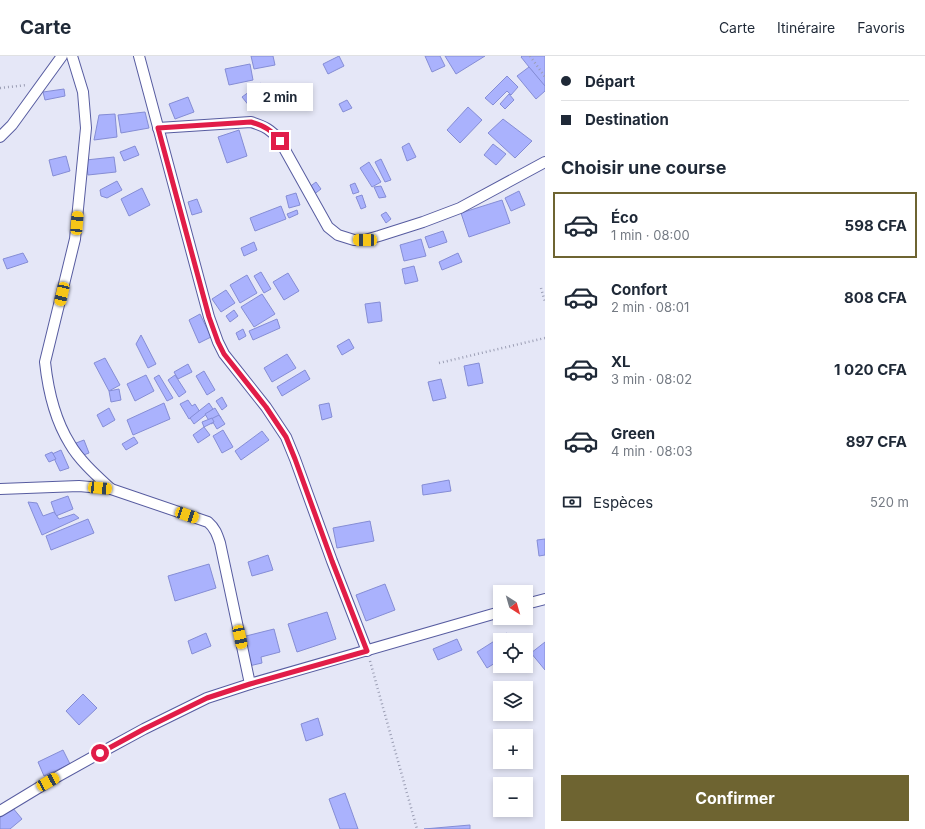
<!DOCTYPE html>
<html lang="fr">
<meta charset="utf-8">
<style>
body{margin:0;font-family:Inter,sans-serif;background:#f2f2f3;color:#1f2937;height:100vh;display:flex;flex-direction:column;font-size:15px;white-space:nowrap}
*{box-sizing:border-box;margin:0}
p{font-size:13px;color:#747a83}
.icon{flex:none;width:22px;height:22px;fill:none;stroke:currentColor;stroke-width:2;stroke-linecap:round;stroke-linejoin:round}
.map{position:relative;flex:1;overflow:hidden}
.drawer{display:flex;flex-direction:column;background:#fff;width:380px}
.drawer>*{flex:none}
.banner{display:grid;align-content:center;height:88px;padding:0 16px;background:#fff}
.needle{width:26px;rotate:143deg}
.fabs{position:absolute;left:493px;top:529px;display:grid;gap:8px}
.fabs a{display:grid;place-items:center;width:40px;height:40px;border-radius:0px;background:#fff;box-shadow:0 2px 6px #0003;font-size:20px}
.end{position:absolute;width:18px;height:18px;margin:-9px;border:5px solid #e11d48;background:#fff;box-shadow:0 0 0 2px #fff}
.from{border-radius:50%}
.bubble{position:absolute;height:28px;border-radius:0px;background:#fff;box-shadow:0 2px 6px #0003;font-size:13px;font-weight:700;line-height:28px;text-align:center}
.car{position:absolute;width:12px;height:24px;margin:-12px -6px;border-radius:5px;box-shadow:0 0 3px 1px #0007;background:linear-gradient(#f5c518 24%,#345 0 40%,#f5c518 0 76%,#345 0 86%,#f5c518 0)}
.banner b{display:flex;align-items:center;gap:14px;height:38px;font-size:15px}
.banner b+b{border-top:1px solid #e0e1e3}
.banner i{width:10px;height:10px;background:#1f2937}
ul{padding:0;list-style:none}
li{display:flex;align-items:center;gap:12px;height:66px;margin:0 8px 6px;padding:0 8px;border:2px solid transparent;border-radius:0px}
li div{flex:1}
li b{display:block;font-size:15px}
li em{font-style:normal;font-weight:700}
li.selected{border-color:#6e6431}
li>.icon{width:36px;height:36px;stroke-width:1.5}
h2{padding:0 16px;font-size:18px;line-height:48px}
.pay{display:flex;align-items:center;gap:10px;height:44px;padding:0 16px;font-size:15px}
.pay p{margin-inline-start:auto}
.action{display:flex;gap:8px;margin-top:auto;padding:8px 16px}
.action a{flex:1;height:46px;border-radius:0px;background:#6e6431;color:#fff;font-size:16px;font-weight:700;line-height:46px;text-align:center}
header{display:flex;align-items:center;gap:24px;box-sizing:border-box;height:56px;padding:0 20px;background:#fff;border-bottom:1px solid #e0e1e3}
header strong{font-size:19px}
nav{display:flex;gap:22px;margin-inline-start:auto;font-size:14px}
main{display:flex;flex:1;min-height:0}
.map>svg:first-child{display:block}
.building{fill:#aab2fd;stroke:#858dd5}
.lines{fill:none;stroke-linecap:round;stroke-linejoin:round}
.street-casing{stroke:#575ca0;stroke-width:12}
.path{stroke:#9b9eb4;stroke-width:2.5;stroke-dasharray:1 3;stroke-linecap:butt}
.street{stroke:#fff;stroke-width:10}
.route{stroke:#e11d48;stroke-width:5}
</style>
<header>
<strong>Carte</strong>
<nav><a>Carte</a><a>Itinéraire</a><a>Favoris</a></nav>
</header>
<main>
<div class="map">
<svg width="545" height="773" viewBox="0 0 545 773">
<rect width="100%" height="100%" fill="#e5e7f7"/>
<!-- building -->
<g class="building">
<polygon points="251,0 273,0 275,9 254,13"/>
<polygon points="339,0 344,10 328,18 323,8"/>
<polygon points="425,0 440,0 445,10 432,16"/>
<polygon points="445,0 485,0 456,18"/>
<polygon points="522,0 545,0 545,31 521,1"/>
<polygon points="250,8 253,24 229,29 225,13"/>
<polygon points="529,11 545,30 545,35 536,43 517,20"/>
<polygon points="507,20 518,31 511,39 507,35 493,49 485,42"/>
<polygon points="261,27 268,37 250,51 242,41"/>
<polygon points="64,33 65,40 45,44 43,36"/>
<polygon points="509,38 514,44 505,53 500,48"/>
<polygon points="188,41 194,56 175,63 169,48"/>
<polygon points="347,44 352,52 343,56 339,48"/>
<polygon points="468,51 482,64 460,87 447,74"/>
<polygon points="145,56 149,72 121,77 118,59"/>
<polygon points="115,58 117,81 94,84 99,59"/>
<polygon points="503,63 532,85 515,102 488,77"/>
<polygon points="239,74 247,100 227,107 218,81"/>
<polygon points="409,87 416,101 407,105 402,91"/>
<polygon points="493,88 506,98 496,109 484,99"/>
<polygon points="135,90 139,99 124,105 120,96"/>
<polygon points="66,100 70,115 53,120 49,104"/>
<polygon points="114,101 116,116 88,119 86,104"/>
<polygon points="381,103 391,124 385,126 375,106"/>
<polygon points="369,106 381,126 372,131 360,112"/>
<polygon points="117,125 122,134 107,142 101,140 100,134"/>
<polygon points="316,126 321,133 313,139 308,132"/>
<polygon points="355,127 359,136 353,138 350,129"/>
<polygon points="381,130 386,141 379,142 374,131"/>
<polygon points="142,132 150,149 129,160 121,143"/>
<polygon points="519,135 525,149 511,155 505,142"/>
<polygon points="296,137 300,149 289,152 286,140"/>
<polygon points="362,139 366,151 361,153 356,141"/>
<polygon points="197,143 202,156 192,159 188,146"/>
<polygon points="502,144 510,167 469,181 461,157"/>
<polygon points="281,150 286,163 255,175 250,162"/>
<polygon points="297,154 298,158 289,162 287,158"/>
<polygon points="386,156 391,163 386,167 381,159"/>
<polygon points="443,175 447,186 429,192 425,181"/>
<polygon points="421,183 426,200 404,205 400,189"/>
<polygon points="254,186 257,194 244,200 241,192"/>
<polygon points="23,197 28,206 7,213 3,203"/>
<polygon points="458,197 462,206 442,214 439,206"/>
<polygon points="414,210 418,225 405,228 402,213"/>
<polygon points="261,216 271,233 264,237 254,220"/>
<polygon points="288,217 299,235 284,244 273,226"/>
<polygon points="247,219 257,237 240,247 230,229"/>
<polygon points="226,234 235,247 221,256 212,243"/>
<polygon points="262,238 275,258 254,271 241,251"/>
<polygon points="380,246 382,265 368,267 365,248"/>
<polygon points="234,254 238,260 230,266 226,260"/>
<polygon points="200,258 211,281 199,287 189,264"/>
<polygon points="277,263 280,272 253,284 249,275"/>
<polygon points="243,273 246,280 239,284 236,277"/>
<polygon points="141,279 156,308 148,312 136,288"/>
<polygon points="349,283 354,292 342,299 337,290"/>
<polygon points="287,298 296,312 272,326 264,312"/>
<polygon points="105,302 120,329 109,335 94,307"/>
<polygon points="479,307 483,327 468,330 464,310"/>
<polygon points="188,308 192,316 178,323 174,316"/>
<polygon points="305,314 310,323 282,340 277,331"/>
<polygon points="204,315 215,334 207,339 196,320"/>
<polygon points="146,319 154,335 135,345 127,328"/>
<polygon points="159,319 173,342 167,345 154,322"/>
<polygon points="175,319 186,336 179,341 168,324"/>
<polygon points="441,323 446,342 433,345 428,326"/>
<polygon points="119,333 121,344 111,346 109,335"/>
<polygon points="222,341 227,350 222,354 216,345"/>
<polygon points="188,344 192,350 195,348 200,356 189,363 180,348"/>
<polygon points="164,347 170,363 133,379 127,364"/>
<polygon points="209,347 213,353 194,368 190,362"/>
<polygon points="329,347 332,361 322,364 319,349"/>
<polygon points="109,352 115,364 103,371 97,359"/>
<polygon points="215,352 221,362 211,368 205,358"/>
<polygon points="219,359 225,368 217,373 211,363"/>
<polygon points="212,362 214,366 204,371 202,366"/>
<polygon points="204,371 210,379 198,387 193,379"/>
<polygon points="223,374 233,391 222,397 213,380"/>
<polygon points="262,375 269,384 241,404 235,395"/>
<polygon points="134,381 138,387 126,394 122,388"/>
<polygon points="84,384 89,397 81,400 76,387"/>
<polygon points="61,394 69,412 60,415 52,398"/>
<polygon points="52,396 56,403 49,406 45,399"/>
<polygon points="449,424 451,435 423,439 422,429"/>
<polygon points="68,440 73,453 56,460 51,446"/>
<polygon points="28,446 37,447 43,460 54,456 59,463 74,458 79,462 42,479"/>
<polygon points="88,463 94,477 51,494 46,480"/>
<polygon points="370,465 374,485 337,492 333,472"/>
<polygon points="545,483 545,499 539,500 537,484"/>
<polygon points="268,499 273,514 252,520 248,506"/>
<polygon points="209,508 216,532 175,545 168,520"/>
<polygon points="385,528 395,554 366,565 356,539"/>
<polygon points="327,556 336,583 297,596 288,568"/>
<polygon points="274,573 280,596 261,601 262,607 249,610 242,581"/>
<polygon points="206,577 211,590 192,598 188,585"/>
<polygon points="507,577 511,584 500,584 500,604 487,612 477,596"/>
<polygon points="457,583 462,594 438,604 433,593"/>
<polygon points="545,586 545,614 531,597"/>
<polygon points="83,638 97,652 79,669 66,655"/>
<polygon points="318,662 323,679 306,685 301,668"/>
<polygon points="63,694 70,708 44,720 38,706"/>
<polygon points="345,737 358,773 340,773 329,743"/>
<polygon points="12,751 22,763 10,773 0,773 0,762"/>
<polygon points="470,769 470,773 424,773"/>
</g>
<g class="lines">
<!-- street casing -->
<g class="street-casing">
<g id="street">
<path d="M72 0 83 36 86 72 75 183 45 306C48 334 55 364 70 388 79 404 97 420 111 433"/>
<polyline points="139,0 209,261 218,286 224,298 266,351 286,381 295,403 332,505 367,595"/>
<path d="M158 72 251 66C264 70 272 74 280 85L328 171 338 179 354 184H365L379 180 423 166 460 152 545 106"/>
<polyline points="0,81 12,69 62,0"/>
<path d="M0 433 79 430 111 433 208 466C215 472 217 478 220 487L250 628"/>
<polyline points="526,548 545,543"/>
<polyline points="0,755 48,726 100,697 144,673 207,642 250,628 500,556"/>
</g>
</g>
<!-- path -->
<g class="path">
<polyline points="530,0 545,21"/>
<polyline points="0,32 27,29"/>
<polyline points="541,232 545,246"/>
<polyline points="439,307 545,282"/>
<polyline points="370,605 417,773"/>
</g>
<!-- street -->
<use href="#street" class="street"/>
</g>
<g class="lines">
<!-- route -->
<path class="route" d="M100 697 144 673 207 642 250 628 367 595 332 505 295 403 286 381 266 351 224 298 218 286 209 261 158 72 251 66C264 70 272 74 280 85"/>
</g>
</svg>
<div class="fabs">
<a><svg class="needle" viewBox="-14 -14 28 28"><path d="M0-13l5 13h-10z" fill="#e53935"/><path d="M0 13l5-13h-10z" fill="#747a83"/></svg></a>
<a><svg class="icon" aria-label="locate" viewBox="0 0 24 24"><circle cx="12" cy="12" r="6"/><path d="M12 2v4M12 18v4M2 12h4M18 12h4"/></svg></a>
<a><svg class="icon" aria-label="layers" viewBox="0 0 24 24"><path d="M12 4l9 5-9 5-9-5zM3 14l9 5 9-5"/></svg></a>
<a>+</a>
<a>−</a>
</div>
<i class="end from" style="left:100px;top:697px"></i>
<i class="end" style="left:280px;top:85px"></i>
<div class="bubble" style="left:247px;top:27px;width:66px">2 min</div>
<i class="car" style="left:77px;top:167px;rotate:5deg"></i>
<i class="car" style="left:365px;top:184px;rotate:271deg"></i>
<i class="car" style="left:62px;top:238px;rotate:193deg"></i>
<i class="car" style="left:100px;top:432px;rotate:95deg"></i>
<i class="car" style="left:187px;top:459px;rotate:109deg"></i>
<i class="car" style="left:240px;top:581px;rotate:168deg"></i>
<i class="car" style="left:48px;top:726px;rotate:61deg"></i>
</div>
<section class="drawer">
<div class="banner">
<b><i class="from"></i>Départ</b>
<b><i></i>Destination</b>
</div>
<h2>Choisir une course</h2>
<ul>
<li class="selected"><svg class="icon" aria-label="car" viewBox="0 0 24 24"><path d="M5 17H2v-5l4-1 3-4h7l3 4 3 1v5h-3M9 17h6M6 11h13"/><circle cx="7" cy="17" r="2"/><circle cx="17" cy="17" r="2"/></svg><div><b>Éco</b><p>1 min · 08:00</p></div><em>598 CFA</em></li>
<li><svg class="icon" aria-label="car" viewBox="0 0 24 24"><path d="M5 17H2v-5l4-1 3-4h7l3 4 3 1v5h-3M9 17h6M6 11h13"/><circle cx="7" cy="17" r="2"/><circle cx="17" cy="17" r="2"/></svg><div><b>Confort</b><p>2 min · 08:01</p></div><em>808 CFA</em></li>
<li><svg class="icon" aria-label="car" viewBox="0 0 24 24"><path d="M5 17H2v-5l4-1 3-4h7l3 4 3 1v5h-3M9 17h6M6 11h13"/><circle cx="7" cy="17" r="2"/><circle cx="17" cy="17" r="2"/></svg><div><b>XL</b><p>3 min · 08:02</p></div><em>1 020 CFA</em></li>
<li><svg class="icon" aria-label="car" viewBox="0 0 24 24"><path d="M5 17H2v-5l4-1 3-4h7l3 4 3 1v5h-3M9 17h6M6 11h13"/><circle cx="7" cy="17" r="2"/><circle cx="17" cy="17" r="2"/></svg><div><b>Green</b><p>4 min · 08:03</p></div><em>897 CFA</em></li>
</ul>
<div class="pay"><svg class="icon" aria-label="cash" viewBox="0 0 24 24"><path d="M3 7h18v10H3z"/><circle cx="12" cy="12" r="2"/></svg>Espèces<p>520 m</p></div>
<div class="action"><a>Confirmer</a></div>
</section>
</main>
